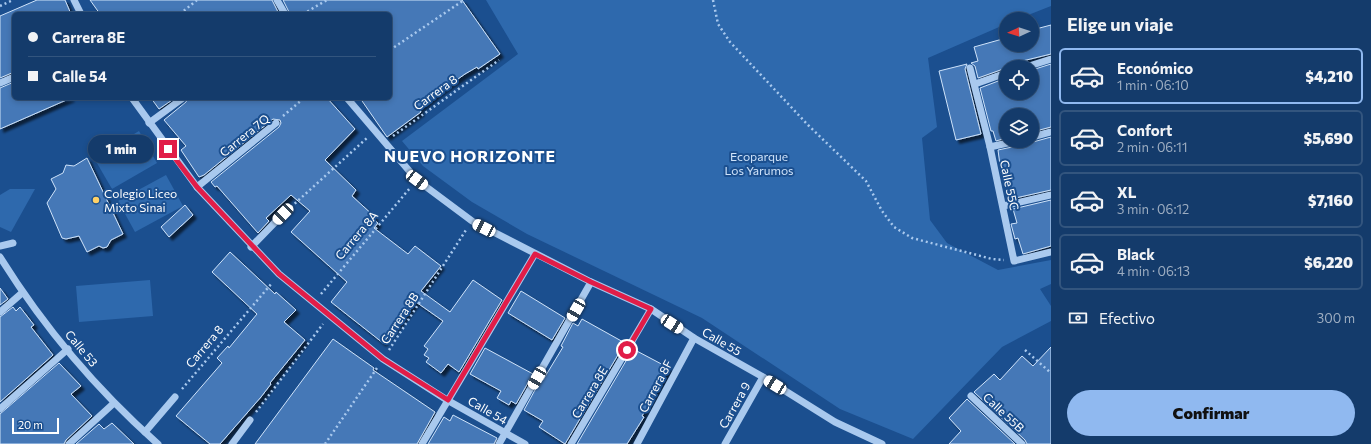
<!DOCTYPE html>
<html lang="es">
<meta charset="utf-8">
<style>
body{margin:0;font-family:Commissioner,sans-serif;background:#1d4271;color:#f1f3f6;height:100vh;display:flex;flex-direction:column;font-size:15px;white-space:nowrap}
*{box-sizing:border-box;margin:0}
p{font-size:13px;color:#9dadc1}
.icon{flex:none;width:22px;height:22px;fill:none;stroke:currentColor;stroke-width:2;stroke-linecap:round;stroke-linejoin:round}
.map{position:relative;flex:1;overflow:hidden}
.panel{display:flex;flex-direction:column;background:#143b6b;width:320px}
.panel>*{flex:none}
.guide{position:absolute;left:12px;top:12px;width:380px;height:88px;border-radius:6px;box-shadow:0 2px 6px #0003,0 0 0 1px #33557e;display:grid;align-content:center;height:88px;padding:0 16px;background:#143b6b}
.needle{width:26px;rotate:267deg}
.tools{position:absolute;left:999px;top:12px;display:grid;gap:8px}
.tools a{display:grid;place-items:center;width:40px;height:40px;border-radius:50%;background:#143b6b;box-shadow:0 2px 6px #0003,0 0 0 1px #33557e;font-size:20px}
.scale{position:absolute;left:12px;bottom:10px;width:47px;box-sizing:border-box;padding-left:4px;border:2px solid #fff;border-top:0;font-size:11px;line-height:14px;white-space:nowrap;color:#fff;-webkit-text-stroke:3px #1b4f8f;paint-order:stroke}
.end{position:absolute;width:18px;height:18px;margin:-9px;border:5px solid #e11d48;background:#fff;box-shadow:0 0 0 2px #fff}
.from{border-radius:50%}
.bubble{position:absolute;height:28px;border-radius:14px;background:#143b6b;box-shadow:0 2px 6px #0003,0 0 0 1px #33557e;font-size:13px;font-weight:800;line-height:28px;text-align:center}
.car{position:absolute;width:12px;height:24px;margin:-12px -6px;border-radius:5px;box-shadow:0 0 3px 1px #0007;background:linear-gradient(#fff 24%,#345 0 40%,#fff 0 76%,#345 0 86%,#fff 0)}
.guide b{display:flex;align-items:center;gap:14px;height:38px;font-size:15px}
.guide b+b{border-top:1px solid #33557e}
.guide i{width:10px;height:10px;background:#f1f3f6}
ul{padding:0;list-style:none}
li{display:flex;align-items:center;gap:12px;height:56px;margin:0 8px 6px;padding:0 8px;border:2px solid #33557e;border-radius:6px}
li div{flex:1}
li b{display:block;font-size:15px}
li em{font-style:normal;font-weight:800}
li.active{border-color:#90b9f0}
li>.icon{width:36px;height:36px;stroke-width:1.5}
h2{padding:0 16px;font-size:18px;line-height:48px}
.pay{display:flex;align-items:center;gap:10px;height:44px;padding:0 16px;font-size:15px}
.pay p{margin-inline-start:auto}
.cta{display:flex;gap:8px;margin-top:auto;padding:8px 16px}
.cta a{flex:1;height:46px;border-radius:24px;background:#90b9f0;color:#111;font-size:16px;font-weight:800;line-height:46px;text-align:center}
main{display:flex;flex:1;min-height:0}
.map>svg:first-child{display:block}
.green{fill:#2e69ad}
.building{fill:#4478b7;stroke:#cfe3fa;filter:url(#shadow)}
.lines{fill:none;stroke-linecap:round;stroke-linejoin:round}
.path{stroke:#a9c9ee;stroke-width:2.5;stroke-dasharray:2 3;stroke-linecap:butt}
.minor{stroke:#a9c9ee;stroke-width:7}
.route{stroke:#e11d48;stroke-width:5}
.poi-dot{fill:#ffd166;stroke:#1b4f8f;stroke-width:1.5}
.labels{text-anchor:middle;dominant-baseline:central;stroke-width:4;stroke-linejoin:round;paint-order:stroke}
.street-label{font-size:12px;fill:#fff;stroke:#1b4f8f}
.park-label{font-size:12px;fill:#cfe3fa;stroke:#1b4f8f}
.poi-label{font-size:12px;fill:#fff;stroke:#1b4f8f;text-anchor:start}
.district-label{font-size:16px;font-weight:bold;letter-spacing:1px;fill:#fff;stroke:#1b4f8f}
</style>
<main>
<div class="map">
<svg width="1051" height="444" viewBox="0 0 1051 444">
<defs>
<filter id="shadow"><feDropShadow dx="3.5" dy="3.5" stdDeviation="1" flood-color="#0009"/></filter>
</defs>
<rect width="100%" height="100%" fill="#1b4f8f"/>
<!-- green -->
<g class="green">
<polygon points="486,0 1051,0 1051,6 1018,19 1006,19 1006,24 928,58 937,127 922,138 930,220 947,243 998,270 1051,260 1051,284 1040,289 1051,306 1051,321 1002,347 913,439 840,409 702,318 527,234 472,202 423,166 402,141 518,54"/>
<polygon points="139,131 157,163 112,189 94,158"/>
<polygon points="166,175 183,206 135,232 118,201"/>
<polygon points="10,189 35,189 11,232 0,227 0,195"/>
<polygon points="150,280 153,316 79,322 76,286"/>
</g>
<!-- building -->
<g class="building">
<polygon points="37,0 65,0 71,14 14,14 14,72 0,78 0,16"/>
<polygon points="90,0 272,0 279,14 100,14"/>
<polygon points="283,0 462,0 500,54 478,69 477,67 465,74 441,91 419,109 421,112 387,137 360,98 390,98 390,14 290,14"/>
<polygon points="1051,25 1051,54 1006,65 1006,68 978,78 975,66 971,63 978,61 974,47 1006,38 1006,45 1032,45 1032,30"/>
<polygon points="967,64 965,69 981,134 956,140 939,71"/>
<polygon points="1051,64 1051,127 1032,132 1032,115 1006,115 1006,138 996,141 993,131 991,131 980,88 1006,78 1006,93 1032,93 1032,70"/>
<polygon points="14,82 14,98 71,98 0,129 0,88"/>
<polygon points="151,98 175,98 159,109"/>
<polygon points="188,98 327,98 355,129 325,160 356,190 352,196 375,217 373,219 378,223 374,228 408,254 415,246 441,266 421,291 450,312 473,280 502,300 459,372 448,364 441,373 426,362 429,358 424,355 428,349 424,346 443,321 416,302 383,343 331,302 347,282 291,232 310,211 291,195 266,218 269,221 258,233 217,186 215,187 211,182 279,127 281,123 280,120 273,119 204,175 199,177 181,150 186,146 164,120 186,102"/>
<polygon points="1051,137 1051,190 1011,199 1005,180 1002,172 1001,173 998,150 1017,146 1022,141 1033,142"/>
<polygon points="87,158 123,234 111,240 107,247 103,248 99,246 87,252 79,236 66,239 62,238 47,203 56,189 51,179 63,173 66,165 74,166"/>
<polygon points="1051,200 1051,246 1023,254 1018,238 1015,239 1011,224 1017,223 1013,209"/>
<polygon points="185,205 193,215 169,237 161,227"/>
<polygon points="230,252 275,294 276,292 296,310 284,322 305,340 270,383 271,384 261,397 220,444 210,444 176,416 222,363 217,358 228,346 229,348 257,314 212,272"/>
<polygon points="0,288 8,299 0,305"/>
<polygon points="521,291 565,318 552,340 508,313"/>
<polygon points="13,307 16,311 20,307 34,325 31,327 53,355 0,402 0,317"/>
<polygon points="582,319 625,343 565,444 539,427 543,421 524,410 541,379 543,380 563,347 561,346 573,323 578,326"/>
<polygon points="333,339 374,368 373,370 435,412 417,444 255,444"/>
<polygon points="1051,347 1051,444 1027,444 1025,440 974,392 994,374 1000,380 1022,356 1033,366"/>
<polygon points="485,348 533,374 516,404 511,401 509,405 497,398 501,391 470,374"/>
<polygon points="633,349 669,368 642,416 644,417 627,444 577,444"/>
<polygon points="59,363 81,386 71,394 92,416 66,440 64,444 0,444 0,414"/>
<polygon points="967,399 968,400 1015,444 949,444 961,431 949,418"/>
<polygon points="453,415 497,438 494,444 428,444 444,417 450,421"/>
<polygon points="112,423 134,444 76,444 99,424 104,429"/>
</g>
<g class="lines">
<!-- path -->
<g class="path">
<polyline points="713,0 718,24 730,42 808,125 866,181 882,211 894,227 912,238 992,259 1004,260"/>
<polyline points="0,6 13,0"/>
<polyline points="180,14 197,0"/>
<polyline points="303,14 327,0"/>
<polyline points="390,50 464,0"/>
<polyline points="283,116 304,98"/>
<polyline points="393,136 499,60"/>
<polyline points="291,207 367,138"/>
<polyline points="321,294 410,188"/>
<polyline points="389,350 466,230"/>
<polyline points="1025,350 1051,373"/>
<polyline points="182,389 272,283"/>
<polyline points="256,412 323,324"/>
<polyline points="325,444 377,368"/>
</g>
<!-- minor -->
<g class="minor">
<polyline points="74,0 81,14"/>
<polyline points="277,0 285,14"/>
<polyline points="1026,67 1051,59"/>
<polyline points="970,68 990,147 1014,261 1051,252"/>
<polyline points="0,83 14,77"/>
<polyline points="975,84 1006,73"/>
<polyline points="132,98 197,187 279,274 383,359 447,400 525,444"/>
<polyline points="347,98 417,180 472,221 591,282 651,309 694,338 763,377 835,422 882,444"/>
<polyline points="149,123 183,98"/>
<polyline points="1032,137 1051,132"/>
<polyline points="990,147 1016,141"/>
<polyline points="197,187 276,123"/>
<polyline points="1003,206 1051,195"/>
<polyline points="0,246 13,243"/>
<polyline points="251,247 283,214"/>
<path d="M0 257C43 326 97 390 158 444"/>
<polyline points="0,312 22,293"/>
<polyline points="971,396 1022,444"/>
<polyline points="0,409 68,349"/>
<polyline points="145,432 175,397"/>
<polyline points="69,444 114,403"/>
<polyline points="232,444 250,420"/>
<polyline points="422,444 535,254"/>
<polyline points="499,444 591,282"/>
<polyline points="571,444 651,309"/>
<polyline points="637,444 694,338"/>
<polyline points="725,444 763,377"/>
</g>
</g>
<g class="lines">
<!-- route -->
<polyline class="route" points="168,149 197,187 279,274 383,359 448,400 535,254 591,282 651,309 627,350"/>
</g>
<!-- markers -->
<circle class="poi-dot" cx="96" cy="200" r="4"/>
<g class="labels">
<!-- street labels -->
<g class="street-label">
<text transform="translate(435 92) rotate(-36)">Carrera 8</text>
<text transform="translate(244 135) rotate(-39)">Carrera 7Q</text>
<text transform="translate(1010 185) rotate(78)">Calle 55C</text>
<text transform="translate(356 235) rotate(-50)">Carrera 8A</text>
<text transform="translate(399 318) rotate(-57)">Carrera 8B</text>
<text transform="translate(722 341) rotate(30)">Calle 55</text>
<text transform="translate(204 346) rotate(-50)">Carrera 8</text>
<text transform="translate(82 348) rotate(50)">Calle 53</text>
<text transform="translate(655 386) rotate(-62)">Carrera 8F</text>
<text transform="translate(589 392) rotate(-59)">Carrera 8E</text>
<text transform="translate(734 405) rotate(-61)">Carrera 9</text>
<text transform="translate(488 410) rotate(30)">Calle 54</text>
<text transform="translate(1004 412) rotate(43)">Calle 55B</text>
</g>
<!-- park labels -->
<g class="park-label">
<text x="759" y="156">Ecoparque<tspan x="759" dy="14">Los Yarumos</tspan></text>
</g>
<!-- poi labels -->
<g class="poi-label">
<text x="104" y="193">Colegio Liceo<tspan x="104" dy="14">Mixto Sinai</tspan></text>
</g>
<!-- district labels -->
<g class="district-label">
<text x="470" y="155">NUEVO HORIZONTE</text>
</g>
</g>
</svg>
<div class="tools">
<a><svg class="needle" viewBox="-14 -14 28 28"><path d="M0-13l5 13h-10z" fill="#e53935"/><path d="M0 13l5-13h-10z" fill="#9dadc1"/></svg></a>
<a><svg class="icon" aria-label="locate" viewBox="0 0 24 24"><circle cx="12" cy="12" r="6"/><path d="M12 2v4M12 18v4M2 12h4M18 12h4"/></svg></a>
<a><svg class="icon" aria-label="layers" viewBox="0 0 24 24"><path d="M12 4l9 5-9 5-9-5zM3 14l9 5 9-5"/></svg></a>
</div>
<div class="scale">20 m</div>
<i class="end from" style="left:627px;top:350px"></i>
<i class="end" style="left:168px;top:149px"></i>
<div class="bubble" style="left:88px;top:135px;width:66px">1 min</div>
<i class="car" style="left:417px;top:180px;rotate:127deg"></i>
<i class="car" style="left:283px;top:214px;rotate:224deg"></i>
<i class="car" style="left:484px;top:228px;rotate:297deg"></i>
<i class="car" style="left:576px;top:310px;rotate:210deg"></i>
<i class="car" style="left:672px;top:324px;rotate:123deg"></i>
<i class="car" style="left:537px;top:378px;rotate:210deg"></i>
<i class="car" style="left:775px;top:385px;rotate:302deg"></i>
<div class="guide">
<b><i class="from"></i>Carrera 8E</b>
<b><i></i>Calle 54</b>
</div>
</div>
<section class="panel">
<h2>Elige un viaje</h2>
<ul>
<li class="active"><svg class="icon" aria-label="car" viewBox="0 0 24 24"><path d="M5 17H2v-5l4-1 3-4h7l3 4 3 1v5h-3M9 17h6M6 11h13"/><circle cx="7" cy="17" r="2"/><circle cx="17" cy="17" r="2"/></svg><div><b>Económico</b><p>1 min · 06:10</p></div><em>$4,210</em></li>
<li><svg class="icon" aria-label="car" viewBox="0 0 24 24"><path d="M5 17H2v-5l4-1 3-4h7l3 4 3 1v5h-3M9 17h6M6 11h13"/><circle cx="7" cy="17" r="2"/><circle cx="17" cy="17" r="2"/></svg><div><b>Confort</b><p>2 min · 06:11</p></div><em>$5,690</em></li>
<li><svg class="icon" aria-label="car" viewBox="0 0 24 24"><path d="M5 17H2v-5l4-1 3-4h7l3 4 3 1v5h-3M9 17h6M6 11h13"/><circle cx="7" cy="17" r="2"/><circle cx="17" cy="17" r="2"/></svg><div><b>XL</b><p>3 min · 06:12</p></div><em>$7,160</em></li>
<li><svg class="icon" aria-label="car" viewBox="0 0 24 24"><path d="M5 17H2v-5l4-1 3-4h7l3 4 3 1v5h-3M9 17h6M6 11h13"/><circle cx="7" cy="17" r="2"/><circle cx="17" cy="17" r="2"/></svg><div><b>Black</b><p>4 min · 06:13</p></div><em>$6,220</em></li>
</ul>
<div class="pay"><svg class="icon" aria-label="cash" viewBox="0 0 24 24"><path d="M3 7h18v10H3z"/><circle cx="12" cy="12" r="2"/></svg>Efectivo<p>300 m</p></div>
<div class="cta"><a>Confirmar</a></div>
</section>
</main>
